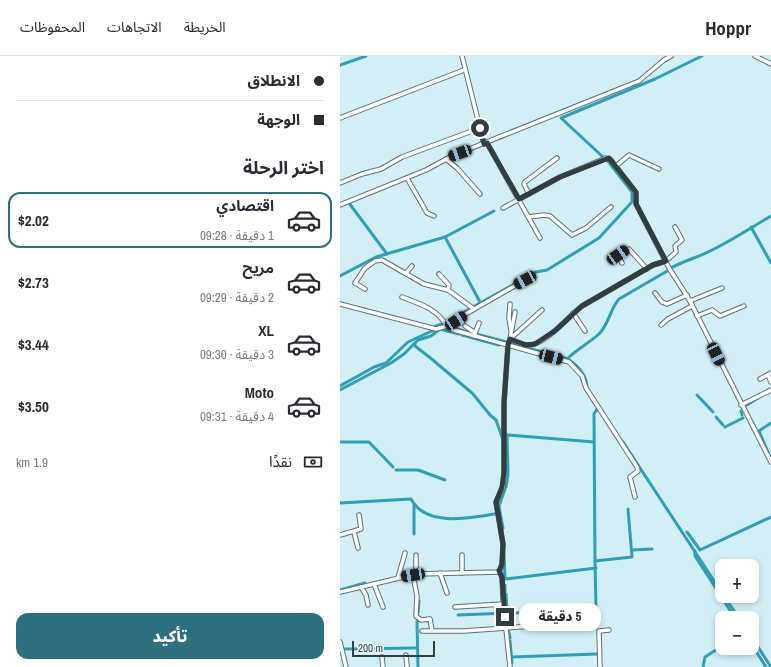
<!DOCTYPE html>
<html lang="ar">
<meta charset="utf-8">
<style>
body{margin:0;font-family:"Archivo Narrow","Noto Sans Arabic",sans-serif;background:#f2f2f3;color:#2b2b33;direction:rtl;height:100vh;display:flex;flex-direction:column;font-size:15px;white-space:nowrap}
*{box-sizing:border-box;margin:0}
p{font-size:13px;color:#7c7c81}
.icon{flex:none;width:22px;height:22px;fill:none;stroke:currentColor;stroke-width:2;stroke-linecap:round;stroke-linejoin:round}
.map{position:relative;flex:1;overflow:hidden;direction:ltr}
.side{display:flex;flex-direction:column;background:#fff;width:340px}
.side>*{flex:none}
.top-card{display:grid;align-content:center;height:88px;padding:0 16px;background:#fff}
.buttons{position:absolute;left:375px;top:503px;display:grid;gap:8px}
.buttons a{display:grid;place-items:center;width:44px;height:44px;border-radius:8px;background:#fff;box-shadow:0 2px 6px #0003;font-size:20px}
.scale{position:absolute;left:12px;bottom:10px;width:83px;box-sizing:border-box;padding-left:4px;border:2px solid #323d40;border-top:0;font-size:11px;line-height:14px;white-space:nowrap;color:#323d40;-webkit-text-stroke:3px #e9fafe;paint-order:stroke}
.end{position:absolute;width:18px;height:18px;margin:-9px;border:5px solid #323d40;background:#fff;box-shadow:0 0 0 2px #fff}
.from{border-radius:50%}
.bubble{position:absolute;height:28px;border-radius:12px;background:#fff;box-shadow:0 2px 6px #0003;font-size:13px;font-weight:800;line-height:28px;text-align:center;direction:rtl}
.car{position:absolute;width:12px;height:24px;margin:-12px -6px;border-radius:5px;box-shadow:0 0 3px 1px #0007;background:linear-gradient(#222 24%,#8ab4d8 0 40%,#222 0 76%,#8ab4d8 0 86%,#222 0)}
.top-card b{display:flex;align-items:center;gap:14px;height:38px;font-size:15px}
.top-card b+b{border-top:1px solid #e1e1e2}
.top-card i{width:10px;height:10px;background:#2b2b33}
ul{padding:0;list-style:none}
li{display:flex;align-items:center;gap:12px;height:56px;margin:0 8px 6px;padding:0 8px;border:2px solid transparent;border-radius:12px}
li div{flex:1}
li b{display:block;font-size:15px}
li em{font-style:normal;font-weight:800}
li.current{border-color:#2c7080}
li>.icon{width:36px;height:36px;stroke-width:1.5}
h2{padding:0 16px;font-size:18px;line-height:48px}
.pay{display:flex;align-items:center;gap:10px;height:44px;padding:0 16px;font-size:15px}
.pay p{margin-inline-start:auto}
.cta{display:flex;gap:8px;margin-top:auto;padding:8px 16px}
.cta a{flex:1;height:46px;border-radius:12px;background:#2c7080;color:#fff;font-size:16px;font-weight:800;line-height:46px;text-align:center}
header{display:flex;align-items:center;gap:24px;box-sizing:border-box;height:56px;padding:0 20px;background:#fff;border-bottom:1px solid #e1e1e2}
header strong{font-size:19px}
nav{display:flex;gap:22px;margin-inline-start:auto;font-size:14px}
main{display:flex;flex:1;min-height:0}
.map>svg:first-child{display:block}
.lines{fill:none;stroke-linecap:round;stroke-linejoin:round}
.canal{stroke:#2f9fb8;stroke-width:3}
.street-casing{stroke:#597279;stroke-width:5.5}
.street{stroke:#fff;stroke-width:3.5}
.route{stroke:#323d40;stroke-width:5}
</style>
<header>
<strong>Hoppr</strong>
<nav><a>الخريطة</a><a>الاتجاهات</a><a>المحفوظات</a></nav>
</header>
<main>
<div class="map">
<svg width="431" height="611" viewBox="0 0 431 611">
<rect width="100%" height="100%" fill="#d3eff6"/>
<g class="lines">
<!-- canal -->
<g class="canal">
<polyline points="0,9 26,0"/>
<polyline points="317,22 362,0"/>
<polyline points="263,101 221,62 315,23"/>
<polyline points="267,104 292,136 292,145"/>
<polyline points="9,147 47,198"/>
<polyline points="411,171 431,207"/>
<polyline points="105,181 154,155"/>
<path d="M331 212C345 204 360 201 374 193 394 183 412 171 431 160"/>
<polyline points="0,220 36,201 105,181 140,246"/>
<polyline points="133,251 196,216 207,214 259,182 291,147"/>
<polyline points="105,267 131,252"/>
<polyline points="111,268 112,271 133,278"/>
<polyline points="94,271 104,267"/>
<polyline points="136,278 167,286"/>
<polyline points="122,279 159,289"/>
<polyline points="75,287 75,290 93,304"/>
<polyline points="170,287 206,297"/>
<polyline points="207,297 225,302"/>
<path d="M226 302C237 308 247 319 247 332"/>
<path d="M227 303C237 293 249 287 259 278 269 268 270 253 279 243L329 214"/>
<polyline points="94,305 132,337"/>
<polyline points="0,330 34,311 46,307 68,286 94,274"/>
<polyline points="0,334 51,307 64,298 78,284 91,280 100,273 119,278"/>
<polyline points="133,338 150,359 156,364 162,381"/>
<polyline points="357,339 373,356"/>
<polyline points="407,349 418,342"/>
<polyline points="259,350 254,358 255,505 292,501 288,453"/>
<polyline points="401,355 402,359"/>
<polyline points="376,361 383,369"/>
<polyline points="385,371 403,362"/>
<polyline points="0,386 29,386 53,411"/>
<polyline points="283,386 382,537"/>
<polyline points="430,401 419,375 431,367"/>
<polyline points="56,414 78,414 105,424"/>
<polyline points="168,416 167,379 254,386"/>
<polyline points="166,431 168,418"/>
<path d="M0 447 71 443C86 472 134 462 160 457"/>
<polyline points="159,450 165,433"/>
<polyline points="159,451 163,472"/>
<polyline points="347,476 360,494 431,461"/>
<polyline points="74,478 74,448"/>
<polyline points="292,494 312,493"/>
<polyline points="355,495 355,500 395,562"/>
<polyline points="164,498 165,523 256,512"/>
<polyline points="165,529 165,535"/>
<polyline points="0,534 25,527"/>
<polyline points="166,538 167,554"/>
<polyline points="384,540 399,562"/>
<polyline points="167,556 168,571"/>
<polyline points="78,557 79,545"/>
<polyline points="118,559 256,554 255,505"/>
<polyline points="77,565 78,611"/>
<polyline points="168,572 170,582"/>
<polyline points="412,582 431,611"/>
<polyline points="170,585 172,607"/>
<polyline points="412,589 426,611"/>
<polyline points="4,593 77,592"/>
<polyline points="172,601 257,598"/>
<polyline points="363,611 365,601 382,590"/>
</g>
<!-- street casing -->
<g class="street-casing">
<g id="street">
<polyline points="122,0 144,88"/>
<polyline points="415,0 431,8"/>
<polyline points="0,62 124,14"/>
<polyline points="147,87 200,182"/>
<polyline points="106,103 117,112 140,138"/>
<polyline points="276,110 289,99 319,113"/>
<polyline points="67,122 87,157 94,160"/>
<polyline points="0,127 22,118 41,113 62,101 140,72"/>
<polyline points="189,138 184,128 185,126 217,102"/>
<polyline points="0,149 86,114 112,100 299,25 324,4 331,0"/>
<polyline points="163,152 220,121 266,102 271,104 296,137 296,148 329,212 350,245 431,406"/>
<polyline points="189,161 204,159 210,160 232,179 246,172 271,151"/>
<polyline points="282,207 278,199 289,193 307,213"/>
<polyline points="66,217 72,210"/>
<polyline points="99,218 109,229 108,234"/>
<polyline points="25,233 15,227 25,212 35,205 42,204 84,228 108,234 134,253"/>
<polyline points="315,237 322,246 327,248 347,239"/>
<path d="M62 241C80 248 96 252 107 270"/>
<polyline points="350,245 382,232"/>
<polyline points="0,248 96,273 107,270 110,273 229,306 242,320 246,332 297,411 298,415 290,421 295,441"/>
<polyline points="170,248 169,262 171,274"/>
<polyline points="175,256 170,283 202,254"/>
<polyline points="233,257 245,275"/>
<polyline points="357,260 372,254 380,260 404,250"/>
<polyline points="321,269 328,263 352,250"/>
<polyline points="125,270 134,276"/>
<polyline points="110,272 110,267 185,224"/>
<polyline points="134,280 139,267"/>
<polyline points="428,319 431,326"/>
<polyline points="420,323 431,317"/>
<polyline points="401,349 431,334"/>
<polyline points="14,476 18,492"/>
<polyline points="0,479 21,473 19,459"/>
<polyline points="76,499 76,518"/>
<polyline points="122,499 122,517"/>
<polyline points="159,515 162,521 163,544 170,611"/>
<polyline points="100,517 107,537"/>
<polyline points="73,519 77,540 76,560 81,564 90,563 92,575"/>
<polyline points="58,522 65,497"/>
<polyline points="34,528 43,551"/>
<polyline points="21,531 26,539 28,549"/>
<path d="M0 536 76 518 159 516 162 509 163 488 156 446 163 431 164 416V347L168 289 170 283C176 286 181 289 188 289 205 290 229 259 242 250L313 209 326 205 336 196 335 190 342 184 335 171"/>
<polyline points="115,551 163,548"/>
<polyline points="82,575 124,575 193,570"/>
<polyline points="0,586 6,611"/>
<polyline points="66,599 67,611"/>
<polyline points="42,601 43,611"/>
<polyline points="260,611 259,575 269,574"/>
</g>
</g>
<!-- street -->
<use href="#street" class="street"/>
</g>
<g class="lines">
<!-- route -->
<polyline class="route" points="140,72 144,88 147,87 179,143 220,121 269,102 296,136 296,148 326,205 313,209 242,250 216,274 195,288 186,289 170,283 168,289 164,347 164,416 162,431 156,446 163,488 162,508 159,515 162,521 165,561"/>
</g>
</svg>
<div class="buttons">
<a>+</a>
<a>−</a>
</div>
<div class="scale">200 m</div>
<i class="end from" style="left:140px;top:72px"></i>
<i class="end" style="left:165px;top:561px"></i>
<div class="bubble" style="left:179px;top:547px;width:82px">5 دقيقة</div>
<i class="car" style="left:120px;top:97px;rotate:250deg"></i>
<i class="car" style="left:278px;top:199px;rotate:56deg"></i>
<i class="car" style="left:185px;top:224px;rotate:242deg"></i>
<i class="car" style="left:116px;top:265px;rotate:57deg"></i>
<i class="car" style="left:376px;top:298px;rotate:154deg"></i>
<i class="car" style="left:211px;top:301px;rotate:104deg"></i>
<i class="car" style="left:73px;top:519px;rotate:261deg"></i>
</div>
<section class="side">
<div class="top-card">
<b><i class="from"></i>الانطلاق</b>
<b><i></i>الوجهة</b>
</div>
<h2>اختر الرحلة</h2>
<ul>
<li class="current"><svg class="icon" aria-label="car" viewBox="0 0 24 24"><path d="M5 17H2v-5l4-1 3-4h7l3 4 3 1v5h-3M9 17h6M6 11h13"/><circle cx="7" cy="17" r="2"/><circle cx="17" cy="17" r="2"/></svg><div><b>اقتصادي</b><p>1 دقيقة · 09:28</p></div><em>$2.02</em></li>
<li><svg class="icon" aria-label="car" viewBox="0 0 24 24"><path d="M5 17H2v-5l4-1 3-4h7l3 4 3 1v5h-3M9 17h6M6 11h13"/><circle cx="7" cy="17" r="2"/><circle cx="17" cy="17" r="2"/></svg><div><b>مريح</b><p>2 دقيقة · 09:29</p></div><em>$2.73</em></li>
<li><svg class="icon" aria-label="car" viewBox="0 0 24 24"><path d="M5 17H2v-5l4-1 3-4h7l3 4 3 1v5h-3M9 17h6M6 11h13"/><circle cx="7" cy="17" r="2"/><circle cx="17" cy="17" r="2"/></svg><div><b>XL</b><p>3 دقيقة · 09:30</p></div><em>$3.44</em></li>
<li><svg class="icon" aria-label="car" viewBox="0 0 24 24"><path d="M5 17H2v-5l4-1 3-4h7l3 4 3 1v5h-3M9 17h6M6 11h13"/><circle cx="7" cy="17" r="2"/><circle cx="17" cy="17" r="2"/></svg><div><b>Moto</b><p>4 دقيقة · 09:31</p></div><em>$3.50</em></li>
</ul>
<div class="pay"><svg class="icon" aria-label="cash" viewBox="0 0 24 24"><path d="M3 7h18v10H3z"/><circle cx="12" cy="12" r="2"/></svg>نقدًا<p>1.9 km</p></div>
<div class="cta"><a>تأكيد</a></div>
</section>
</main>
